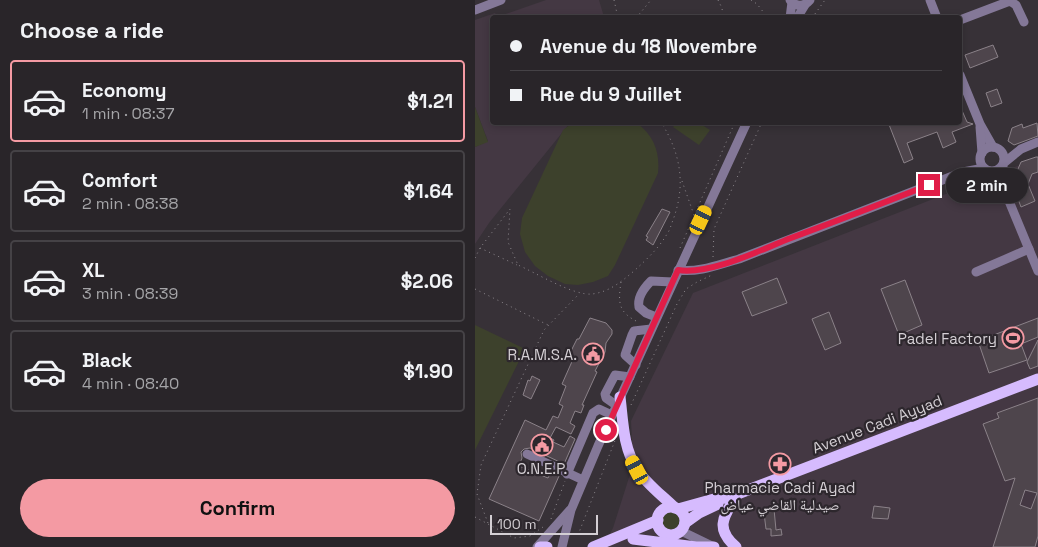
<!DOCTYPE html>
<meta charset="utf-8">
<style>
body{margin:0;font-family:"Space Grotesk","Noto Naskh Arabic",sans-serif;background:#353135;color:#f1f3f6;height:100vh;display:flex;flex-direction:column;font-size:19px;white-space:nowrap}
*{box-sizing:border-box;margin:0}
p{font-size:16px;color:#a5a5a8}
.icon{flex:none;width:28px;height:28px;fill:none;stroke:currentColor;stroke-width:2;stroke-linecap:round;stroke-linejoin:round}
.map{position:relative;flex:1;overflow:hidden}
.panel{display:flex;flex-direction:column;background:#292529;width:475px}
.panel>*{flex:none}
.guide{position:absolute;left:15px;top:15px;width:472px;height:110px;border-radius:5px;box-shadow:0 2px 8px #0003,0 0 0 1px #454246;display:grid;align-content:center;height:110px;padding:0 20px;background:#292529}
.scale{position:absolute;left:15px;bottom:12px;width:108px;box-sizing:border-box;padding-left:5px;border:2px solid #d4cfd4;border-top:0;font-size:14px;line-height:18px;white-space:nowrap;color:#d4cfd4;-webkit-text-stroke:4px #2d272d;paint-order:stroke}
.end{position:absolute;width:22px;height:22px;margin:-11px;border:6px solid #e11d48;background:#fff;box-shadow:0 0 0 2px #fff}
.from{border-radius:50%}
.bubble{position:absolute;height:35px;border-radius:18px;background:#292529;box-shadow:0 2px 8px #0003,0 0 0 1px #454246;font-size:16px;font-weight:800;line-height:35px;text-align:center}
.car{position:absolute;width:15px;height:30px;margin:-15px -8px;border-radius:6px;box-shadow:0 0 4px 1px #0007;background:linear-gradient(#f5c518 24%,#345 0 40%,#f5c518 0 76%,#345 0 86%,#f5c518 0)}
.guide b{display:flex;align-items:center;gap:18px;height:48px;font-size:19px}
.guide b+b{border-top:1px solid #454246}
.guide i{width:12px;height:12px;background:#f1f3f6}
ul{padding:0;list-style:none}
li{display:flex;align-items:center;gap:15px;height:82px;margin:0 10px 8px;padding:0 10px;border:2px solid #454246;border-radius:5px}
li div{flex:1}
li b{display:block;font-size:19px}
li em{font-style:normal;font-weight:800}
li.current{border-color:#f49aa3}
li>.icon{width:45px;height:45px;stroke-width:1.5}
h2{padding:0 20px;font-size:22px;line-height:60px}
.action{display:flex;gap:10px;margin-top:auto;padding:10px 20px}
.action a{flex:1;height:58px;border-radius:30px;background:#f49aa3;color:#111;font-size:20px;font-weight:800;line-height:58px;text-align:center}
main{display:flex;flex:1;min-height:0}
.map>svg:first-child{display:block}
.built{fill:#443843}
.green{fill:#3d412c}
.building{fill:#4e454c;stroke:#8b8289;fill-rule:evenodd}
.lines{fill:none;stroke-linecap:round;stroke-linejoin:round}
.path{stroke:#8d888d;stroke-width:1;stroke-dasharray:1 4;stroke-linecap:butt}
.minor{stroke:#847898;stroke-width:9}
.major{stroke:#d6bbfe;stroke-width:11}
.route{stroke:#e11d48;stroke-width:6}
.labels{text-anchor:middle;dominant-baseline:central;stroke-width:4.5;stroke-linejoin:round;paint-order:stroke}
.poi-label{font-size:15px;fill:#d4cfd4;stroke:#2d272d;text-anchor:end}
.street-label{font-size:15px;fill:#d4cfd4;stroke:#2d272d}
</style>
<main>
<section class="panel">
<h2>Choose a ride</h2>
<ul>
<li class="current"><svg class="icon" aria-label="car" viewBox="0 0 24 24"><path d="M5 17H2v-5l4-1 3-4h7l3 4 3 1v5h-3M9 17h6M6 11h13"/><circle cx="7" cy="17" r="2"/><circle cx="17" cy="17" r="2"/></svg><div><b>Economy</b><p>1 min · 08:37</p></div><em>$1.21</em></li>
<li><svg class="icon" aria-label="car" viewBox="0 0 24 24"><path d="M5 17H2v-5l4-1 3-4h7l3 4 3 1v5h-3M9 17h6M6 11h13"/><circle cx="7" cy="17" r="2"/><circle cx="17" cy="17" r="2"/></svg><div><b>Comfort</b><p>2 min · 08:38</p></div><em>$1.64</em></li>
<li><svg class="icon" aria-label="car" viewBox="0 0 24 24"><path d="M5 17H2v-5l4-1 3-4h7l3 4 3 1v5h-3M9 17h6M6 11h13"/><circle cx="7" cy="17" r="2"/><circle cx="17" cy="17" r="2"/></svg><div><b>XL</b><p>3 min · 08:39</p></div><em>$2.06</em></li>
<li><svg class="icon" aria-label="car" viewBox="0 0 24 24"><path d="M5 17H2v-5l4-1 3-4h7l3 4 3 1v5h-3M9 17h6M6 11h13"/><circle cx="7" cy="17" r="2"/><circle cx="17" cy="17" r="2"/></svg><div><b>Black</b><p>4 min · 08:40</p></div><em>$1.90</em></li>
</ul>
<div class="action"><a>Confirm</a></div>
</section>
<div class="map">
<svg width="563" height="547" viewBox="0 0 563 547">
<rect width="100%" height="100%" fill="#373137"/>
<!-- built -->
<g class="built">
<polygon points="71,0 124,0 129,17 18,18 18,122 95,123 14,223 0,244 0,147 13,141 0,107 0,20 20,13 22,17"/>
<polygon points="563,158 563,547 128,547 138,528 158,465 156,421 218,293"/>
</g>
<!-- green -->
<g class="green">
<polygon points="0,107 13,142 0,147"/>
<path d="M97 123H162C179 136 185 152 183 173L140 265 133 276 118 282 103 285 90 284 73 276 60 266 50 252 45 234 47 218 88 130Z"/>
<polygon points="201,123 224,123 235,130 224,145 198,127"/>
<polygon points="0,325 50,349 0,450"/>
<circle cx="196" cy="521" r="11"/>
</g>
<!-- building -->
<g class="building">
<polygon points="518,45 523,57 495,68 490,55"/>
<polygon points="522,89 527,103 516,107 511,93"/>
<polygon points="485,106 492,122 498,124 477,132 481,142 468,148 462,132 432,143 438,159 429,163 413,122 485,122"/>
<polygon points="562,123 563,136 539,145 533,141 537,128 547,124 548,128"/>
<polygon points="561,157 563,157 563,172 557,174 553,184 560,201 546,207 537,183 546,162"/>
<polygon points="187,209 195,212 178,245 171,240 173,237 171,236"/>
<polygon points="302,278 312,303 277,316 267,292"/>
<polygon points="430,280 447,325 424,335 406,289"/>
<polygon points="354,312 366,343 350,350 337,319"/>
<polygon points="115,318 131,323 137,330 137,334 131,343 130,352 120,371 122,372 107,405 109,405 106,413 100,411 95,423 100,426 96,434 81,427 75,438 79,440 78,442 89,447 95,436 100,439 89,464 55,448 49,449 46,452 47,458 44,466 73,478 76,472 84,476 64,521 14,499 50,420 71,430 78,416 83,418 88,406 84,404 91,386 87,384 99,357 94,355 102,339 104,339"/>
<polygon points="563,318 563,337 546,344 552,360 514,373 503,341"/>
<polygon points="563,340 563,366 555,369 552,362"/>
<polygon points="57,376 65,380 56,399 48,395 53,380 55,381"/>
<path d="M563 398V536L560 547H518L540 478 530 481 508 424 524 418 522 413ZM550 490 562 493 556 509 545 505Z"/>
<polygon points="399,506 415,508 413,519 397,518"/>
<polygon points="293,509 299,509 301,530 306,529 307,535 296,536 296,529 291,529 289,513 294,513"/>
</g>
<g class="lines">
<!-- path -->
<g class="path">
<polyline points="139,0 143,18"/>
<polyline points="243,0 247,8 248,18"/>
<polyline points="276,0 282,4 293,18"/>
<polyline points="161,18 176,0"/>
<polyline points="337,18 350,0"/>
<polyline points="207,181 219,215"/>
<polyline points="5,248 42,265"/>
<polyline points="205,248 260,122"/>
<polyline points="238,257 239,229 287,122"/>
<path d="M0 258 5 248 35 209 33 242 43 265C61 273 99 296 117 294 134 292 146 282 159 271 171 260 184 248 192 234 195 230 196 225 198 220 211 185 206 154 186 122"/>
<path d="M146 282C143 303 143 312 163 322"/>
<polyline points="0,289 73,325"/>
<polyline points="156,405 202,304 211,289 222,282 237,275"/>
<polyline points="0,517 39,538 55,536 68,527"/>
<polyline points="76,519 90,481"/>
<polyline points="13,523 2,494 6,465 69,330 104,294"/>
<polyline points="103,535 141,438"/>
</g>
<!-- minor -->
<g class="minor">
<path d="M315 0C321 7 329 7 335 0"/>
<polyline points="455,0 462,18"/>
<polyline points="0,10 26,0"/>
<polyline points="315,18 317,2"/>
<polyline points="322,18 330,5"/>
<polyline points="485,20 535,1 541,5 549,22"/>
<polyline points="485,75 505,124 518,147"/>
<polyline points="505,127 507,153"/>
<circle cx="517" cy="159" r="12"/>
<polyline points="530,162 546,149 563,142"/>
<polyline points="528,166 529,189 563,271"/>
<polyline points="513,171 529,189"/>
<path d="M203 270C224 273 245 264 264 259L488 172 509 168"/>
<polyline points="501,272 554,249"/>
<path d="M181 317 171 313 164 307C162 297 169 288 176 281L198 282"/>
<polyline points="161,365 150,355 157,335 159,331 176,329"/>
<polyline points="141,405 131,398 130,394 140,375 155,377"/>
<polyline points="52,454 108,480"/>
<polyline points="92,474 118,413 124,409 137,415"/>
<polyline points="206,531 237,546"/>
<polyline points="62,547 95,510"/>
<polyline points="87,547 96,510 123,446 272,122"/>
</g>
<!-- major -->
<g class="major">
<path d="M145 397C148 421 148 448 162 469 171 484 188 496 200 508"/>
<circle cx="196" cy="521" r="14"/>
<polyline points="203,509 239,499 252,498 563,379"/>
<polyline points="210,523 224,513 243,504"/>
<polyline points="158,539 221,547 239,547"/>
<polyline points="65,547 72,547"/>
<polyline points="118,547 183,520"/>
<path d="M261 547C238 527 250 515 263 493"/>
</g>
</g>
<g class="lines">
<!-- route -->
<path class="route" d="M131 430 203 270C236 275 285 250 316 238 362 221 408 203 454 185"/>
</g>
<!-- icons -->
<defs>
<g id="stadium-ring" transform="scale(1.125)"><circle r="9.5" fill="#2d272d" stroke="#f49aa3" stroke-width="1.5"/><path d="M0-5a6.5 5 0 1 0 0 10a6.5 5 0 1 0 0-10ZM-3.5-1.8h7v3.6h-7Z" fill="#f49aa3"/></g>
<g id="civic-ring" transform="scale(1.125)"><circle r="9.5" fill="#2d272d" stroke="#f49aa3" stroke-width="1.5"/><path d="M-.6-6.5H3V-4.5H.6V-3L4-1V1h2V6H-6V1h2V-1L-.6-3ZM-1.2 2.5V6h2.4V2.5Z" fill="#f49aa3"/></g>
<g id="pharmacy-ring" transform="scale(1.125)"><circle r="9.5" fill="#2d272d" stroke="#f49aa3" stroke-width="1.5"/><path d="M-2-6h4v4h4v4h-4v4h-4v-4h-4v-4h4Z" fill="#f49aa3"/></g>
</defs>
<g fill-rule="evenodd">
<use href="#stadium-ring" x="538" y="338"/>
<use href="#civic-ring" x="118" y="354"/>
<use href="#civic-ring" x="67" y="445"/>
<use href="#pharmacy-ring" x="305" y="464"/>
</g>
<g class="labels">
<!-- poi labels -->
<g class="poi-label">
<text x="522" y="338">Padel Factory</text>
<text x="102" y="354">R.A.M.S.A.</text>
<text x="67" y="468" text-anchor="middle">O.N.E.P.</text>
<text x="305" y="487" text-anchor="middle">Pharmacie Cadi Ayad<tspan x="305" dy="17">صيدلية القاضي عياض</tspan></text>
</g>
<!-- street labels -->
<g class="street-label">
<text transform="translate(402 424) rotate(-21)">Avenue Cadi Ayyad</text>
</g>
</g>
</svg>
<div class="scale">100 m</div>
<i class="end from" style="left:131px;top:430px"></i>
<i class="end" style="left:454px;top:185px"></i>
<div class="bubble" style="left:471px;top:168px;width:82px">2 min</div>
<i class="car" style="left:226px;top:220px;rotate:25deg"></i>
<i class="car" style="left:162px;top:470px;rotate:332deg"></i>
<div class="guide">
<b><i class="from"></i>Avenue du 18 Novembre</b>
<b><i></i>Rue du 9 Juillet</b>
</div>
</div>
</main>
